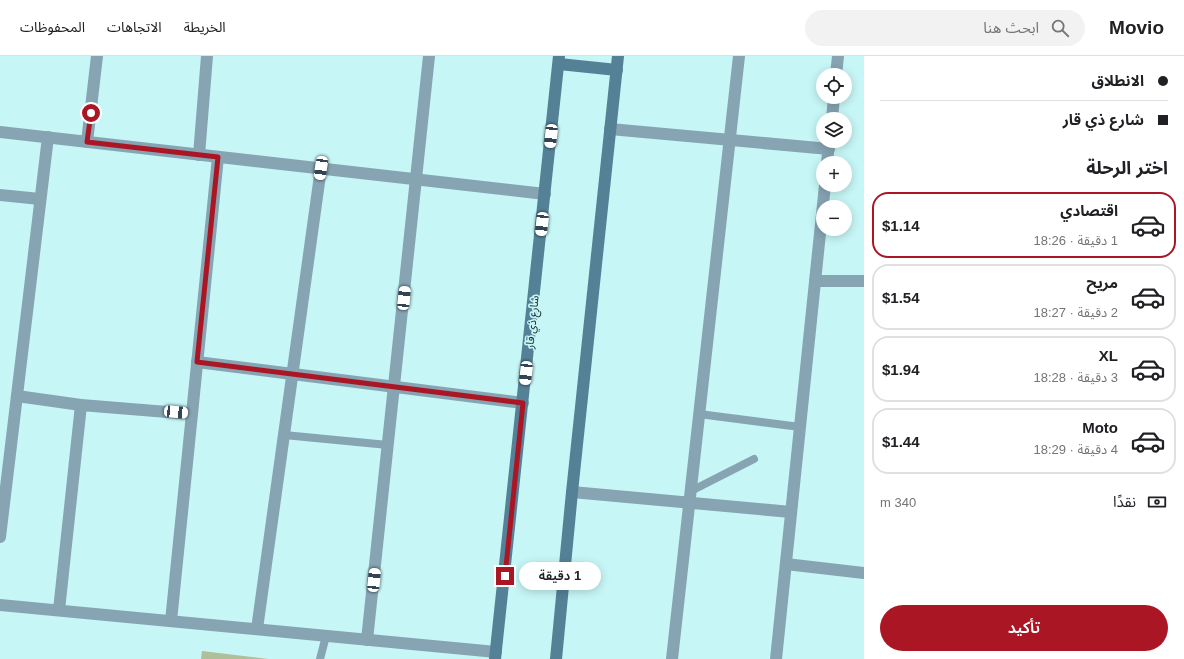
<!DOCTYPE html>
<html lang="ar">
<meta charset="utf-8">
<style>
body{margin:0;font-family:Arial,"Noto Sans Arabic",sans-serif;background:#f2f2f2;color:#202124;direction:rtl;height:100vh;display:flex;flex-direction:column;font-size:15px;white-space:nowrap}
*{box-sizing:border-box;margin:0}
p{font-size:13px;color:#757577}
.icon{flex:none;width:22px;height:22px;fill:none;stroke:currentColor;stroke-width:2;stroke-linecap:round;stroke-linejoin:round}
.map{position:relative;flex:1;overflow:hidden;direction:ltr}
.sheet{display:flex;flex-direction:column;background:#fff;width:320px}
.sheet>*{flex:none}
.hud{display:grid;align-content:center;height:88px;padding:0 16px;background:#fff}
.tools{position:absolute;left:816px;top:12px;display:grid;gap:8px}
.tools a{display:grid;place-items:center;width:36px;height:36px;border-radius:50%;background:#fff;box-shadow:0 2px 10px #0003;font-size:20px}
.end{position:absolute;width:18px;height:18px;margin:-9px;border:5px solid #ab1625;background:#fff;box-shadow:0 0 0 2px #fff}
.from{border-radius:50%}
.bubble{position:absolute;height:28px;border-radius:14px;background:#fff;box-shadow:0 2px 10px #0003;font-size:13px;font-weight:600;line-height:28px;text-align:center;direction:rtl}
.car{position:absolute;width:12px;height:24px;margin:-12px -6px;border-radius:5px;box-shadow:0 0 3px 1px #0007;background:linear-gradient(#fff 24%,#345 0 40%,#fff 0 76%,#345 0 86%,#fff 0)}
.hud b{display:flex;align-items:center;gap:14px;height:38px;font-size:15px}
.hud b+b{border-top:1px solid #e0e0e0}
.hud i{width:10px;height:10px;background:#202124}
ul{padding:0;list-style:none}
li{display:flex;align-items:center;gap:12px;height:66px;margin:0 8px 6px;padding:0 8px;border:2px solid #e0e0e0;border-radius:16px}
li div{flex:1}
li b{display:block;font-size:15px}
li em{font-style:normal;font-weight:600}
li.selected{border-color:#ab1625}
li>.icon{width:36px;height:36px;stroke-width:1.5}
h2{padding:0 16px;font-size:18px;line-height:48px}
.pay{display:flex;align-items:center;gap:10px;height:44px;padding:0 16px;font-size:15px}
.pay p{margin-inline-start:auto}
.button{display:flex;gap:8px;margin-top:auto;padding:8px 16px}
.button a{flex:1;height:46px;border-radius:24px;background:#ab1625;color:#fff;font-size:16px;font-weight:600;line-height:46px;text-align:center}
header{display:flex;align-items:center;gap:24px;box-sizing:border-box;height:56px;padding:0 20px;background:#fff;border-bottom:1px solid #e0e0e0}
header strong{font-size:19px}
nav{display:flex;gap:22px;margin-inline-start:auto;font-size:14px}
.search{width:280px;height:36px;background:#f2f2f2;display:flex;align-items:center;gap:10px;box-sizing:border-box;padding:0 14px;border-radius:22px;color:#757577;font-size:15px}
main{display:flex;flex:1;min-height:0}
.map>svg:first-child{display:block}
.green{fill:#afbf9a}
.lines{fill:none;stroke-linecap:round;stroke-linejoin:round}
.lane{stroke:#87a4b3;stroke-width:8}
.street{stroke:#87a4b3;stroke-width:12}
.secondary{stroke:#558197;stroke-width:12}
.route{stroke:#ab1625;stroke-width:5}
.labels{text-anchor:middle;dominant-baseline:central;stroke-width:3.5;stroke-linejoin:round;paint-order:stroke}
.street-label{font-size:11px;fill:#0e2020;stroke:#c7f6f6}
</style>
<header>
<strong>Movio</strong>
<div class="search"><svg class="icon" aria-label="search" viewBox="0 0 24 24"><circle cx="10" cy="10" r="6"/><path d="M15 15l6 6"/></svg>ابحث هنا</div>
<nav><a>الخريطة</a><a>الاتجاهات</a><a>المحفوظات</a></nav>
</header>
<main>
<section class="sheet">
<div class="hud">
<b><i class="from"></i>الانطلاق</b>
<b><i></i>شارع ذي قار</b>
</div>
<h2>اختر الرحلة</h2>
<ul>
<li class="selected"><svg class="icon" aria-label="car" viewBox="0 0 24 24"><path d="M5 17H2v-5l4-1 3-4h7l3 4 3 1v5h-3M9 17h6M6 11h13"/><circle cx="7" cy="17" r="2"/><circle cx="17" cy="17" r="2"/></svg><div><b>اقتصادي</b><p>1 دقيقة · 18:26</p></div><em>$1.14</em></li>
<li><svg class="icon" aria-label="car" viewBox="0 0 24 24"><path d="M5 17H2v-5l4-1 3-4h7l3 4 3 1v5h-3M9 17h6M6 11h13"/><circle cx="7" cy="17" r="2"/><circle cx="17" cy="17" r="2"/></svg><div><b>مريح</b><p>2 دقيقة · 18:27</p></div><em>$1.54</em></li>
<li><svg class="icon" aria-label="car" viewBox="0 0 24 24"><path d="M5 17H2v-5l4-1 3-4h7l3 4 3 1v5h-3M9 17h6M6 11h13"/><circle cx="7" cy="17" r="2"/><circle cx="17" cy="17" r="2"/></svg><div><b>XL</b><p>3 دقيقة · 18:28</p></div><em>$1.94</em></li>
<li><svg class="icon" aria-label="car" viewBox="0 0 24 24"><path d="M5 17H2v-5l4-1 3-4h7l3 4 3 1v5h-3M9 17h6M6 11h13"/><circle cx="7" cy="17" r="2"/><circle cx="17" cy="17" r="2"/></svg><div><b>Moto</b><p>4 دقيقة · 18:29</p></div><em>$1.44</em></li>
</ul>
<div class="pay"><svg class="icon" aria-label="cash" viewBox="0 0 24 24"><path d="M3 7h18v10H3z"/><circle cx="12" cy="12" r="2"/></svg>نقدًا<p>340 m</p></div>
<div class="button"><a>تأكيد</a></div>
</section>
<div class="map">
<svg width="864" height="603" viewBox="0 0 864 603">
<rect width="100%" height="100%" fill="#c7f6f6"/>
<!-- green -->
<polygon class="green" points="202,595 269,603 201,603"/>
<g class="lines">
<!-- lane -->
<g class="lane">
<polyline points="699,358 800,371"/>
<polyline points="284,379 388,389"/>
<polyline points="691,435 754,403"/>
<polyline points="320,603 326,580"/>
</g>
<!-- street -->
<g class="street">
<polyline points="836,19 838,0"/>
<polyline points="832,63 834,41"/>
<polyline points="610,73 829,93"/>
<polyline points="0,76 545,138"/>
<polyline points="87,86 97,0"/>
<polyline points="199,99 207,0"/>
<polyline points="827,107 829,86"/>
<polyline points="0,139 40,143"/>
<polyline points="815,225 864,225"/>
<polyline points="197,306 523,347"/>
<polyline points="17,340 81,349 192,358"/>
<polyline points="572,436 791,456"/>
<polyline points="0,481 48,81"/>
<polyline points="786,508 864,517"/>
<polyline points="0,549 496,596"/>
<polyline points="59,554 81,349"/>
<polyline points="171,565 218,101"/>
<polyline points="257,573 321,112"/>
<polyline points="367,584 429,0"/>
<polyline points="672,603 739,0"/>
<polyline points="776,603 825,129"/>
</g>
<!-- secondary -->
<g class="secondary">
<polyline points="559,8 617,14"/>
<polyline points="495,603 559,0"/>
<polyline points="556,603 572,436 618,0"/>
</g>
</g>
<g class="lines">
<!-- route -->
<polyline class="route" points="91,57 87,86 218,101 197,306 523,347 505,520"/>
</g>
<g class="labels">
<!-- street labels -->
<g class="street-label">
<text transform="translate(532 266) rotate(-84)">شارع ذي قار</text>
</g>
</g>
</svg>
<div class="tools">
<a><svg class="icon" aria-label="locate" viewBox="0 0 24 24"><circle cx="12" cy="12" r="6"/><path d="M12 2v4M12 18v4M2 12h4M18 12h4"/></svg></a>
<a><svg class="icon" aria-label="layers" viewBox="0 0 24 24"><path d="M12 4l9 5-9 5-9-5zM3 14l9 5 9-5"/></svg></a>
<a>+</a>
<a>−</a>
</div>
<i class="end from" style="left:91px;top:57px"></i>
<i class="end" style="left:505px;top:520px"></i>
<div class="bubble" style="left:519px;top:506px;width:82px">1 دقيقة</div>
<i class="car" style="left:551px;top:80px;rotate:186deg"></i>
<i class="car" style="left:321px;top:112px;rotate:188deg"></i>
<i class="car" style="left:542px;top:168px;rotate:186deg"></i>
<i class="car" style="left:404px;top:242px;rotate:6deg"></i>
<i class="car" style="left:526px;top:317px;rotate:186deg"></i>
<i class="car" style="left:176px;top:356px;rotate:95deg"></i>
<i class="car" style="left:374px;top:524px;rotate:6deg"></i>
</div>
</main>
